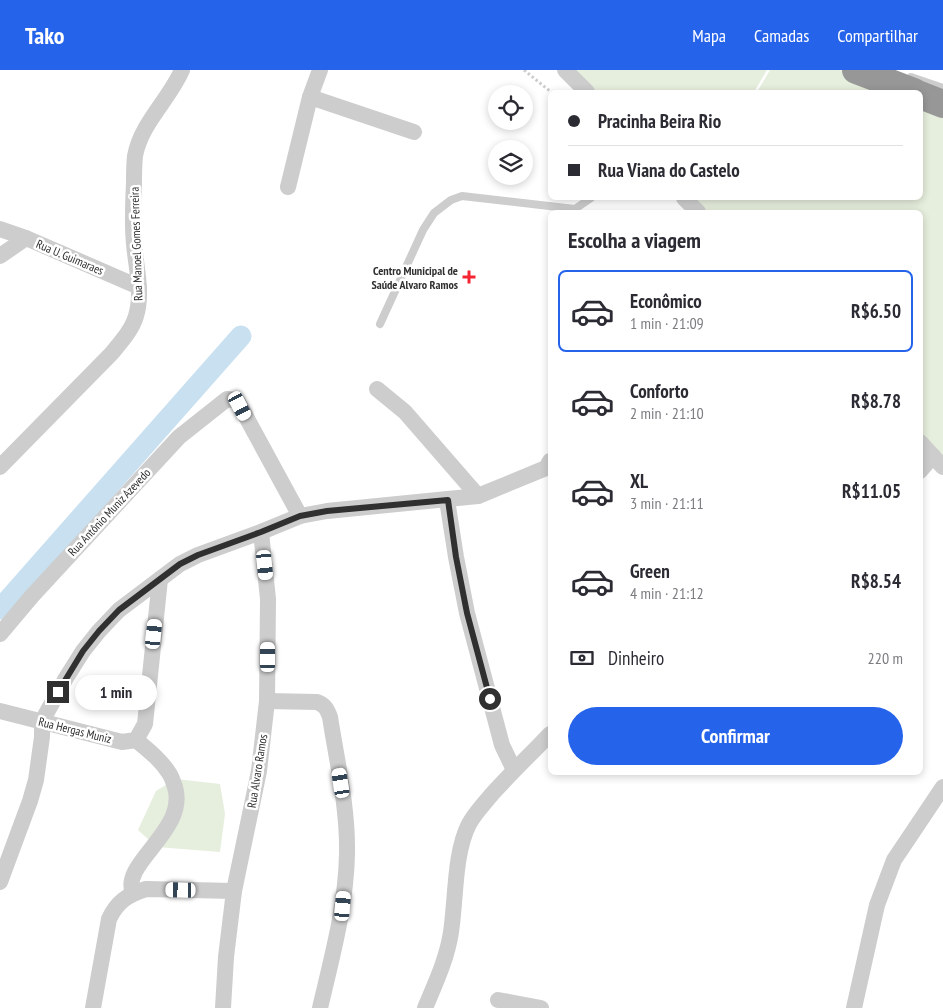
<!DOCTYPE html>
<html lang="pt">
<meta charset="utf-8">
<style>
body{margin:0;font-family:"PT Sans Narrow",sans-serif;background:#f7f7f7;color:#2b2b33;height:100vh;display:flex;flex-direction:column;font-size:19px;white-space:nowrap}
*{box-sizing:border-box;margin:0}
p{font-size:16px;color:#7c7c81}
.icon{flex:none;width:28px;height:28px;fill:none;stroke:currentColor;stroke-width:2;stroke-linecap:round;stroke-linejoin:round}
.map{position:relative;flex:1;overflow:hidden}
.sheet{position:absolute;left:548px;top:140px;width:375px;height:565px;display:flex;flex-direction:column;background:#fff;border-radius:8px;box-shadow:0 2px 8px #0003}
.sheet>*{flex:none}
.top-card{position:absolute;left:548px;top:20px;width:375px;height:110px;border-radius:8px;box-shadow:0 2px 8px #0003;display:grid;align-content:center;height:110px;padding:0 20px;background:#fff}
.tools{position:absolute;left:488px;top:15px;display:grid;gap:10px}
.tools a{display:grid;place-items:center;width:45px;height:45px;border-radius:50%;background:#fff;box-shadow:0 2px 8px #0003;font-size:25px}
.end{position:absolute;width:22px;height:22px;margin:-11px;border:6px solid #303030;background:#fff;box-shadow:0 0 0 2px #fff}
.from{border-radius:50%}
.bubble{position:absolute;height:35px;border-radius:18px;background:#fff;box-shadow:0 2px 8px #0003;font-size:16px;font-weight:800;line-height:35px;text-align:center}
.car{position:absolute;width:15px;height:30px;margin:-15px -8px;border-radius:6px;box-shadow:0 0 4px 1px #0007;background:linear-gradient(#fff 24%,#345 0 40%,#fff 0 76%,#345 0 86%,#fff 0)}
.top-card b{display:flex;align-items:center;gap:18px;height:48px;font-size:19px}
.top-card b+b{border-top:1px solid #e1e1e2}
.top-card i{width:12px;height:12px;background:#2b2b33}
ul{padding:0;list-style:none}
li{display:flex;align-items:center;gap:15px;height:82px;margin:0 10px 8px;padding:0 10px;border:2px solid transparent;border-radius:8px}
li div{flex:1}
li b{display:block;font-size:19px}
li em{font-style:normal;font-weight:800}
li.current{border-color:#2563eb}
li>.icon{width:45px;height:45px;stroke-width:1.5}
h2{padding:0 20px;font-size:22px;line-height:60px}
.pay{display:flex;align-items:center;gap:12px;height:55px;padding:0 20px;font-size:19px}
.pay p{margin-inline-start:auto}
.button{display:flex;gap:10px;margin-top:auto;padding:10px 20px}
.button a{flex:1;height:58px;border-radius:30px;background:#2563eb;color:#fff;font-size:20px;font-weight:800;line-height:58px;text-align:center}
header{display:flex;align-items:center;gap:30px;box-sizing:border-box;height:70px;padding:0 25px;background:#2563eb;color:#fff}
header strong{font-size:24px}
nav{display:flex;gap:28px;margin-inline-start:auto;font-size:18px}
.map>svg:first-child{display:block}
.green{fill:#e6eedd}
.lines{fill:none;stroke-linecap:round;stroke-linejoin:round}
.canal{stroke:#c8e0f0;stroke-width:21}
.path{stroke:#cdcdcd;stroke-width:3;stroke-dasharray:2.5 2.5;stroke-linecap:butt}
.service{stroke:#cdcdcd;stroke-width:8}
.minor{stroke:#cdcdcd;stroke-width:16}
.motorway{stroke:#979797;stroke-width:28}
.route{stroke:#303030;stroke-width:6}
.poi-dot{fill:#f62432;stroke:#fff;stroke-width:2}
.labels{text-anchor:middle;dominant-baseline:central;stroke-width:5;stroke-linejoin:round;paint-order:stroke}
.street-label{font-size:12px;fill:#303030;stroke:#fff}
.poi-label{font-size:12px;font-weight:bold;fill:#303030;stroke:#fff;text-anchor:end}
</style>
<header>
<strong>Tako</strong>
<nav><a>Mapa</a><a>Camadas</a><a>Compartilhar</a></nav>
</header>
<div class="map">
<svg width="943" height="938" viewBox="0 0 943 938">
<rect width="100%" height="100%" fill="#fff"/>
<!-- green -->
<g class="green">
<polygon points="571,0 767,0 754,22 593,22"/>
<polygon points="770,0 840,0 901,22 757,22"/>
<polygon points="920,29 943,38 943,396 920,373 920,142 703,142 694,132 697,128 920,128"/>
<polygon points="176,709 220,714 225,744 220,782 157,777 138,760 156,721"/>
</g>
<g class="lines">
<!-- canal -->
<polyline class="canal" points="0,539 241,266"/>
<!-- path -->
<polyline class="path" points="524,0 551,22"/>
<!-- service -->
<g class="service">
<polyline points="911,7 943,18"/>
<polyline points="380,254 423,160 434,143 451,130 462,126 575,139 591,128"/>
</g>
<!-- minor -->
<g class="minor">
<polyline points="565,0 587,22"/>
<polyline points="310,27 414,62"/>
<polyline points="288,117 310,27 320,0"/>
<polyline points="684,128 698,142"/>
<polyline points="0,159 26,168 139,217"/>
<polyline points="0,186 26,168"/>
<polyline points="377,319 405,342 478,426"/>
<polyline points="920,372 943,397"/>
<path d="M0 397 111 284C121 272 132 260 136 246 143 223 136 197 134 174 132 154 133 133 134 113 134 104 134 95 135 86 141 53 169 30 182 0"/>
<polyline points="920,401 933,386"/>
<polyline points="447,430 456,487 467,543 502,675 514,700"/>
<polyline points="0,564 32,526 179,367 227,329 234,330 238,332 300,446"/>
<path d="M267 631 317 632C325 635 327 639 330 647 337 692 348 738 347 784 346 836 332 887 320 938"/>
<polyline points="0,641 122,672 136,670 145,654 160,509"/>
<polyline points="0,812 30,731 36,710 42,667 42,651 66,608 83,581 99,561 119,540 180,494 198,485 261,462 300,446 327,441 478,426 546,398 550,391"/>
<path d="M133 823C120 793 188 761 175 717 173 712 172 707 169 703 160 689 148 680 136 670"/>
<polyline points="498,930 541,938"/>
<path d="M93 938 109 849C117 832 127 825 146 819L234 821"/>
<polyline points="223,938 226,887 234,821 259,701 267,631 268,529 261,462"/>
<path d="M425 938C435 914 447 889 451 862 456 830 454 783 469 754 475 743 484 734 492 724 511 703 531 684 550 664"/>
<polyline points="854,938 877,835 894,790 943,717"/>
</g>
<!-- motorway -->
<g class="motorway">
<polyline points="856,0 914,22"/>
<polyline points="920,25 943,34"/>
</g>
</g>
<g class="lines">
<!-- route -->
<polyline class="route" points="58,622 83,581 99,561 119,540 180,494 198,485 261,462 300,446 327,441 448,430 456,487 467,543 490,629"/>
</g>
<!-- markers -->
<path class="poi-dot" d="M466.5 199.5h5v5h5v5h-5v5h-5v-5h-5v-5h5z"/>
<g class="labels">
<!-- street labels -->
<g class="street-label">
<text transform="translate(136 174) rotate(-92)">Rua Manoel Gomes Ferreira</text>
<text transform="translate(70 187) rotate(23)">Rua U. Guimaraes</text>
<text transform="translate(109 442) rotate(-47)">Rua Antônio Muniz Azevedo</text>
<text transform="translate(75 660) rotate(14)">Rua Hergas Muniz</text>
<text transform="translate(257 701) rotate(-81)">Rua Alvaro Ramos</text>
</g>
<!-- poi labels -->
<g class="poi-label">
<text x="458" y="200">Centro Municipal de<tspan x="458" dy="14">Saúde Alvaro Ramos</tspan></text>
</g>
</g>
</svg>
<div class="tools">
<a><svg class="icon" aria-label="locate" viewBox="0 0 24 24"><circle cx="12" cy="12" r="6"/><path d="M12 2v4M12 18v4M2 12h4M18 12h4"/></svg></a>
<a><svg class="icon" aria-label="layers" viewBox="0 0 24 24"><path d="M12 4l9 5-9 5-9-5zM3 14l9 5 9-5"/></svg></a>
</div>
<i class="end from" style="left:490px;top:629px"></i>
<i class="end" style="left:58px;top:622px"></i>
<div class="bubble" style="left:75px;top:605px;width:82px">1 min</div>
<i class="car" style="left:240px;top:336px;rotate:152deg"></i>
<i class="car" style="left:265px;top:495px;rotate:174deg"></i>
<i class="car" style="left:154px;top:564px;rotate:6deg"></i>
<i class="car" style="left:268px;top:587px;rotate:0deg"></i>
<i class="car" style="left:341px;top:713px;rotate:351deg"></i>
<i class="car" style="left:181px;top:820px;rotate:271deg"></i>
<i class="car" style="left:343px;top:836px;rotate:5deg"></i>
<div class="top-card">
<b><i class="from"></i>Pracinha Beira Rio</b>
<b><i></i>Rua Viana do Castelo</b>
</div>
<section class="sheet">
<h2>Escolha a viagem</h2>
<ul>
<li class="current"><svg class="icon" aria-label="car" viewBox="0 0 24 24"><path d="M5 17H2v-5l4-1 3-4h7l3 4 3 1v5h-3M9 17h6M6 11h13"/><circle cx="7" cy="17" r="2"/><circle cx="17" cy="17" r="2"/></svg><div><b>Econômico</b><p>1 min · 21:09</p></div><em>R$6.50</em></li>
<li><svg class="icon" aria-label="car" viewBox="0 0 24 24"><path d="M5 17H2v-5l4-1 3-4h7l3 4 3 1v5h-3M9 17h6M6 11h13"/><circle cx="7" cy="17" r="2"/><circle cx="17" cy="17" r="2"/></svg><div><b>Conforto</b><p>2 min · 21:10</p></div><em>R$8.78</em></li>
<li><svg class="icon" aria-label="car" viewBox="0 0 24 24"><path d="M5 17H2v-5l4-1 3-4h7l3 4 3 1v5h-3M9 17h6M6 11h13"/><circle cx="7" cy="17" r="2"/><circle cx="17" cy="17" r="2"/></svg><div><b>XL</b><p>3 min · 21:11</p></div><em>R$11.05</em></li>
<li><svg class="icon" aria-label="car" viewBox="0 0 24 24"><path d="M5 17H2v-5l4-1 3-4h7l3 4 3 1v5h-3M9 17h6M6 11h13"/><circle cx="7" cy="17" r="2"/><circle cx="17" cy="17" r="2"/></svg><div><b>Green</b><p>4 min · 21:12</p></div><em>R$8.54</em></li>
</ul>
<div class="pay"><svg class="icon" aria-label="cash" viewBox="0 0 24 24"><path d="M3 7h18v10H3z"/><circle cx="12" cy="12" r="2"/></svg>Dinheiro<p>220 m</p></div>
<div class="button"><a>Confirmar</a></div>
</section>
</div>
